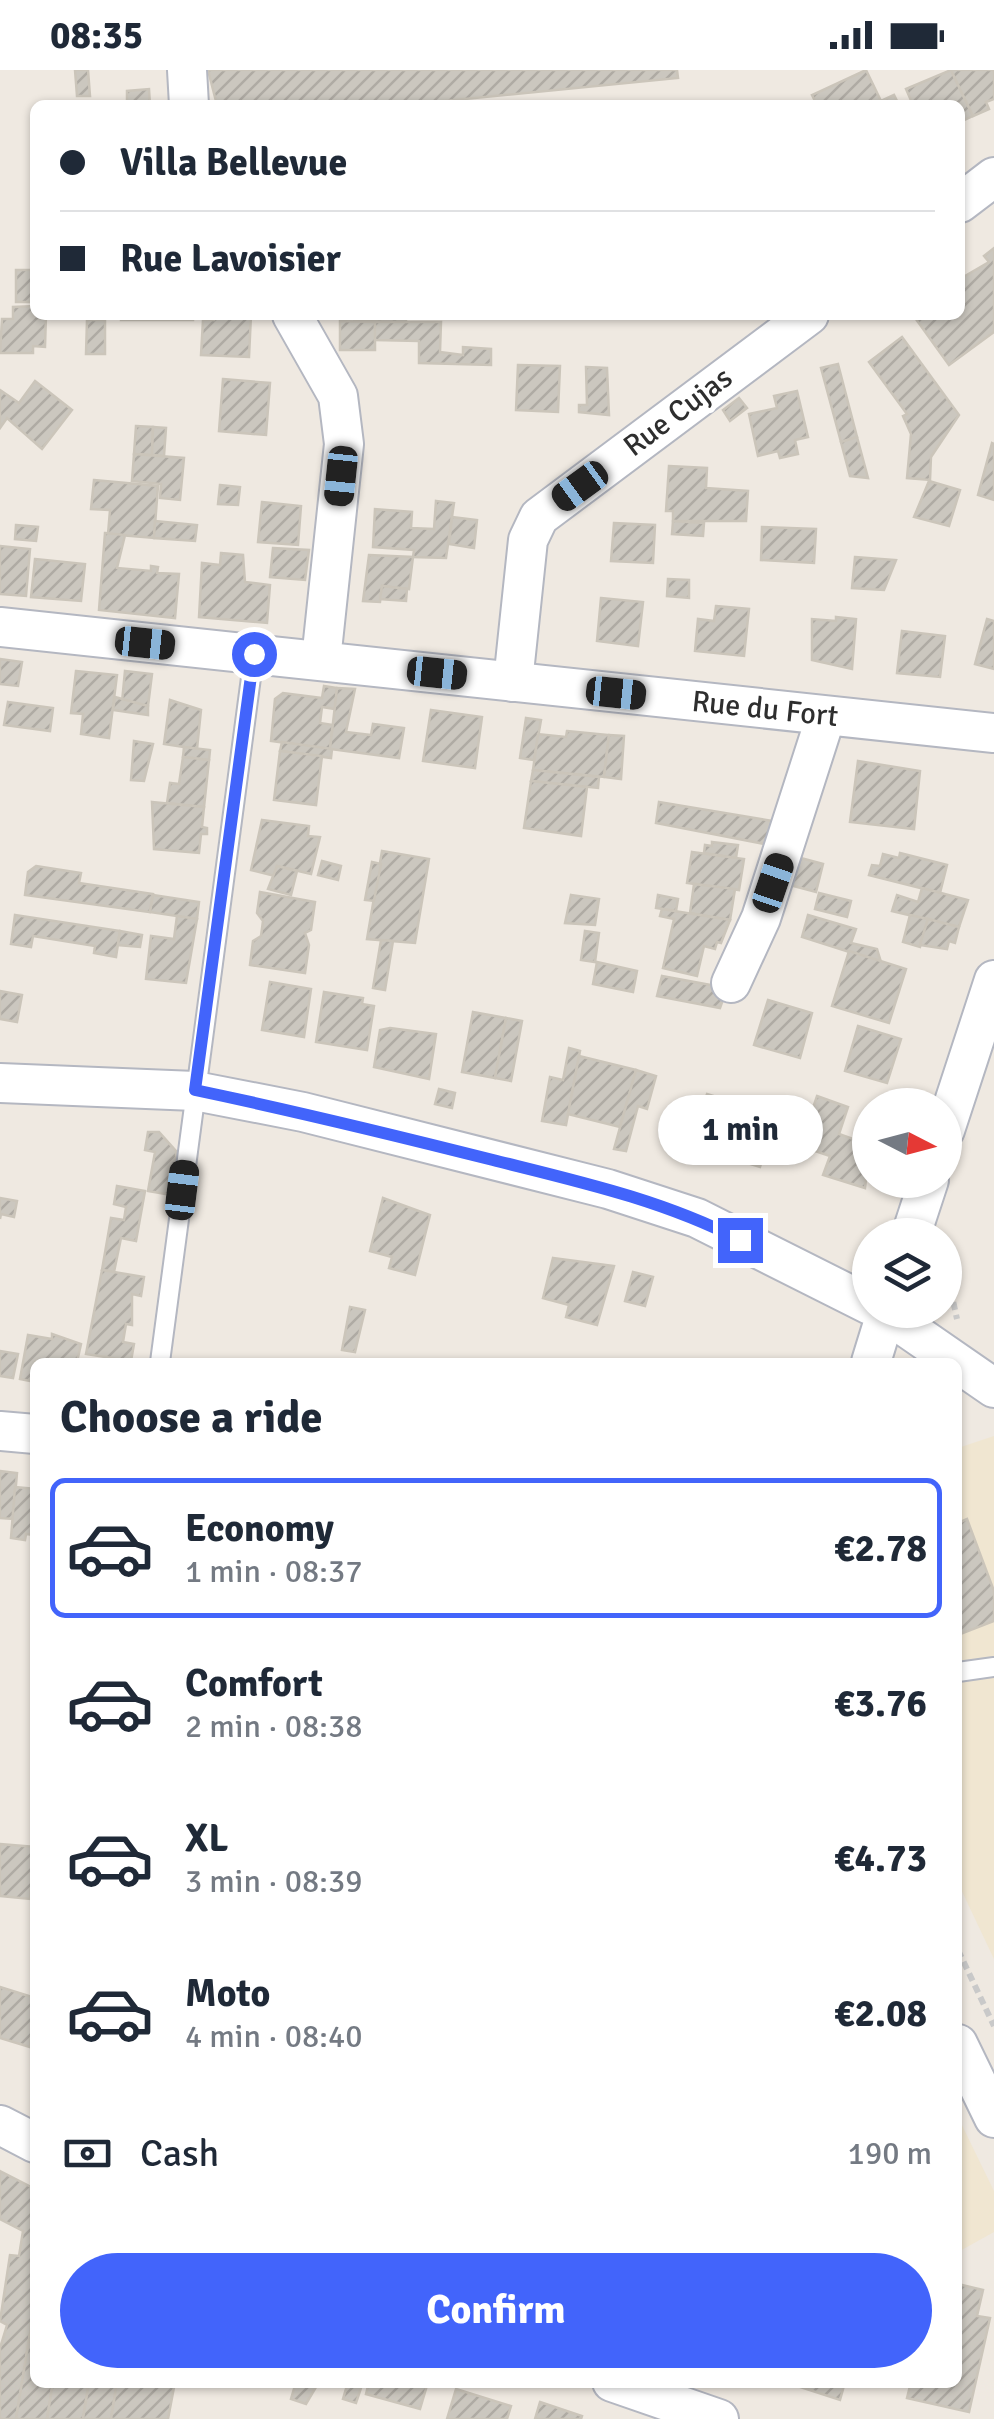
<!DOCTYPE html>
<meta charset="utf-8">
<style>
body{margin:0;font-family:Signika,sans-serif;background:#f2f2f3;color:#1f2937;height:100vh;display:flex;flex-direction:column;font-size:38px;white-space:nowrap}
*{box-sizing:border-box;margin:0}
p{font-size:32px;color:#747a83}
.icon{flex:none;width:55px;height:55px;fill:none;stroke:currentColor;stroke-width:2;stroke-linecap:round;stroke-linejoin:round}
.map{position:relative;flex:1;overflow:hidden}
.side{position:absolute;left:30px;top:1288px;width:932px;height:1030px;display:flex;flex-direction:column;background:#fff;border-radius:15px;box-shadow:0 2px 8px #0004}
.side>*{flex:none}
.guide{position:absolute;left:30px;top:30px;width:935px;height:220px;border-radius:15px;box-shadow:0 2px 8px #0004;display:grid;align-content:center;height:220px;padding:0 30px;background:#fff}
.needle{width:65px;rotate:96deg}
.buttons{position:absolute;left:852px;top:1018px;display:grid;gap:20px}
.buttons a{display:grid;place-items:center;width:110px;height:110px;border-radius:50%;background:#fff;box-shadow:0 2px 8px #0004;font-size:50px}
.end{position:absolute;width:45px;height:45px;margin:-22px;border:12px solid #4264fb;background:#fff;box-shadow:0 0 0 5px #fff}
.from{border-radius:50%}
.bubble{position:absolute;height:70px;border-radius:35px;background:#fff;box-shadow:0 2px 8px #0004;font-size:32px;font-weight:800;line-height:70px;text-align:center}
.car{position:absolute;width:30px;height:60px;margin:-30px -15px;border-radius:12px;box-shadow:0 0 8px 2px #0007;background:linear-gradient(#222 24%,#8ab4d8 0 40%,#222 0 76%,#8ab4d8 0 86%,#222 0)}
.guide b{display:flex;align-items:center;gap:35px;height:95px;font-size:38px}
.guide b+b{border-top:2px solid #e0e1e3}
.guide i{width:25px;height:25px;background:#1f2937}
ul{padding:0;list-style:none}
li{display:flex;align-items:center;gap:30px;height:140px;margin:0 20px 15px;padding:0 10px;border:5px solid transparent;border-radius:15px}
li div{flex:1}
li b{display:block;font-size:38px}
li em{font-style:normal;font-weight:800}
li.current{border-color:#4264fb}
li>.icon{width:90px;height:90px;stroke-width:1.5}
h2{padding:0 30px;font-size:45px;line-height:120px}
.pay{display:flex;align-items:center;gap:25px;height:110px;padding:0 30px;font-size:38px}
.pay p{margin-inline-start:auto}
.action{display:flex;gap:20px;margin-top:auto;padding:20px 30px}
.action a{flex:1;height:115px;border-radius:60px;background:#4264fb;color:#fff;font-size:40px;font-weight:800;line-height:115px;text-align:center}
.status{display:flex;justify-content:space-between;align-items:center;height:70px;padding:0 50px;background:#fff;direction:ltr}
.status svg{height:28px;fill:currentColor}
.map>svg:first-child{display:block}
.education{fill:#f0e6d1}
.building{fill:url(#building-hatch);stroke:#cbc5ba;stroke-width:2.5}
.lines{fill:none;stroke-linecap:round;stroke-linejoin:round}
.lane-casing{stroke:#b4b7c1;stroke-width:22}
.street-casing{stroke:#b4b7c1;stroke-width:42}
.path{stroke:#c9c9c9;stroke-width:6;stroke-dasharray:8 5;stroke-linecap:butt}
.lane{stroke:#fff;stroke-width:18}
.street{stroke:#fff;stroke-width:38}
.route{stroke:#4264fb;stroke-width:12}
.labels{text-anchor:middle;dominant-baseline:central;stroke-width:10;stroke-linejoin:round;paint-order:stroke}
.street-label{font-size:30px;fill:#2e2e2e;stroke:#fff}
</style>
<div class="status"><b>08:35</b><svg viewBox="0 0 49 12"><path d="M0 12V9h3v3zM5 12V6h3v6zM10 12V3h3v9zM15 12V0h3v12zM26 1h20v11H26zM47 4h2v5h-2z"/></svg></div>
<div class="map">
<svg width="994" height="2349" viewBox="0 0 994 2349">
<defs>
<pattern id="building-hatch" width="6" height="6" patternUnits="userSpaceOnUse" patternTransform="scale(2.5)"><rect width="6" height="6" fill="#cbc7bf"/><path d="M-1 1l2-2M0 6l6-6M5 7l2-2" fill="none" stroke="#afaba4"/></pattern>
</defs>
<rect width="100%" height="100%" fill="#efe9e1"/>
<!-- education -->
<g class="education">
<polygon points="994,1366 994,1889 958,1813 958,1378"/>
<polygon points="958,2047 994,2121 994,2162 958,2182"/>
</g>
<!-- building -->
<g class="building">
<polygon points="75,0 88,0 90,26 77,26"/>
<polygon points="208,0 677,0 678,8 404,35 217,35"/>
<polygon points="866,0 881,31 894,25 899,35 817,35 812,25"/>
<polygon points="951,0 973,46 960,52 960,35 913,35 906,19"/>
<polygon points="951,0 994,0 994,29 986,32 989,39 973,46"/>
<polygon points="149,19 150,35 127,35 127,21"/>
<polygon points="994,178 994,262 949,295 913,245 960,245 960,209 989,192 984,186"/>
<rect x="16" y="200" width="19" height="32"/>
<polygon points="35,236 35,245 46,245 45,277 33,276 33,283 0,283 2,249 13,249 13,237"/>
<rect x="121" y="245" width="72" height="5"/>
<polygon points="214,245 251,245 249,287 201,285 203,250 214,250"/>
<polygon points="354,245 406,245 406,252 354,251"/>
<polygon points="87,250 105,250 105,284 86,284"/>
<polygon points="340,251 375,252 375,280 340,280"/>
<polygon points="375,252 441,252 440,282 463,285 463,277 491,279 491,295 419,293 419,271 375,270"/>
<polygon points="902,267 959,345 931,387 930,410 907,408 911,364 903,346 907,344 869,292"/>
<polygon points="838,294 857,367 841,372 821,298"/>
<polygon points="518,295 560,296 558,342 516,340"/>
<polygon points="586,297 607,298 609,345 579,342 579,335 587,335"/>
<polygon points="223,309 270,313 266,365 219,361"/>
<polygon points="35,311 72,340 42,379 7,348 0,358 0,320 19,333"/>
<polygon points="797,321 808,367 795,370 798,384 780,388 778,381 758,386 749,344 777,338 774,326"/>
<polygon points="739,328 747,338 730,351 723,340"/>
<polygon points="136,356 153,357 152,385 134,384"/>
<polygon points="153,357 166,358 164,386 152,385"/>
<polygon points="857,367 868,408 850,406 841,372"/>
<polygon points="992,373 994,374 994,430 978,425"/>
<polygon points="134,384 184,388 180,430 160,428 161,414 132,411"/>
<polygon points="669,396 707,398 706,418 748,421 746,451 673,451 673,441 666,441"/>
<polygon points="94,410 158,416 154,468 108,464 110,440 91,439"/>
<polygon points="929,411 960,420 949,456 914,447"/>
<polygon points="220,415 240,417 238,435 218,434"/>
<polygon points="436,431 454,433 446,488 413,487 414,480 373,477 375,439 412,442 411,458 434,459"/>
<polygon points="262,432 301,436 298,475 258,472"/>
<polygon points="452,447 477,450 474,478 449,474"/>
<polygon points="155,451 197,455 195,471 154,468"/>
<polygon points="673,451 704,453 703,466 672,464"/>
<polygon points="614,453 655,455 653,493 611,491"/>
<polygon points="16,455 38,457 36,471 15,469"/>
<polygon points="762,457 816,459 814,493 761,490"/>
<polygon points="105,463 125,465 117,498 151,501 151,496 158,497 157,503 179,504 175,548 99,540"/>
<polygon points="0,476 30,479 26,526 0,524"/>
<polygon points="273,478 309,480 305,510 270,507"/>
<polygon points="221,483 243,485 245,512 270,515 267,553 199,547 202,493 220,495"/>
<polygon points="369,485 413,487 409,519 382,516 380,532 363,531"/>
<polygon points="855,487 896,490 884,520 852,518"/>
<polygon points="35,489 85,494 81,531 31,527"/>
<polygon points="668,509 689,510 689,528 667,526"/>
<polygon points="382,516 407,519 406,531 380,529"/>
<polygon points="601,528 643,532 638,576 597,571"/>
<polygon points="716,536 749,539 744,586 695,581 698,549 714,551"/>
<polygon points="836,547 856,549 852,599 812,590 812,549 836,551"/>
<polygon points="987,549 994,551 994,599 975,594"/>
<polygon points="902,561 945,566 940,607 897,603"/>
<polygon points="0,589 22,592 18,616 0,614"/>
<polygon points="76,601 117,605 109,668 81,664 83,644 71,643"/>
<polygon points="125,601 152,604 148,636 122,632"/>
<polygon points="324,616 337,618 335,639 322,637 320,653 333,655 330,679 271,671 275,629 283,623 322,628"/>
<polygon points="337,618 355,619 346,662 371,665 373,654 404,658 399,688 330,679"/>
<polygon points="115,627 148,636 148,645 113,640"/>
<polygon points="170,630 201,640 197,679 164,674"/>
<polygon points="8,632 53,638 50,661 4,655"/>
<polygon points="431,640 482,647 475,698 423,691"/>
<polygon points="526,648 541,650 534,690 520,688"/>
<polygon points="567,661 609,665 604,707 533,700 538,664 566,667"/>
<polygon points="609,665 624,666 621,709 604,707"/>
<polygon points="134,671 153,674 144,711 131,710"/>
<polygon points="282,672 332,679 331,688 280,681"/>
<polygon points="184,677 210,680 209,690 183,687"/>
<polygon points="280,681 322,686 316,735 274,730"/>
<polygon points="183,687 209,690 204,737 167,733 170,713 179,714"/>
<polygon points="858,691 920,701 914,759 850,752"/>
<polygon points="533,700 599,707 598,718 531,711"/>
<polygon points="531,711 587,717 581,766 524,758"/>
<polygon points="152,732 204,737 202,757 207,758 207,764 201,764 199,783 154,779"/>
<polygon points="659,732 779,752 775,776 656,753"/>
<polygon points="262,750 309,756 308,766 320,767 311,804 277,796 275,806 251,800"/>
<polygon points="712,772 738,775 736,788 704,783 705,775 712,776"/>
<polygon points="382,781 429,789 415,873 367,869"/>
<polygon points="692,782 744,789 739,820 687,813"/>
<polygon points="900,783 947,795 940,823 869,805 872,795 880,796 883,784 899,788"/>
<polygon points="797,787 823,794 816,822 790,815"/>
<polygon points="322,791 341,796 338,810 318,805"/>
<polygon points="372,792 381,794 374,831 365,830"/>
<polygon points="36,796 81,803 79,813 153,824 150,842 25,825 28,802"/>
<polygon points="277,796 297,801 291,825 268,819"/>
<polygon points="694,814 735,819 730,850 690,843"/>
<polygon points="922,818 968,830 959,857 892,841 897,825 918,832"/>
<polygon points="260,822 315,832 311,860 305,863 309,875 305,903 250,895 253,871 261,866 263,851 257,843"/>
<polygon points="819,823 851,831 847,847 815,839"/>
<polygon points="153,825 199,832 197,849 150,842"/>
<polygon points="571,825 599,829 595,855 565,853"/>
<polygon points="658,825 678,829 676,841 656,838"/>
<polygon points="662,839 730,850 721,873 717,872 715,879 704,876 697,906 663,898 674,849 660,846"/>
<polygon points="15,845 120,861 116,887 94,883 95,876 33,866 31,877 11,874"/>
<polygon points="808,845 856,859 851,873 877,879 881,892 802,867"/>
<polygon points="910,845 928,849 920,877 903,872"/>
<polygon points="177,846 197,849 186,913 146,909 151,866 174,869"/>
<polygon points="928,849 959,857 955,873 949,871 947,879 920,875"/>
<polygon points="120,861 142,865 140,877 118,875"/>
<polygon points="585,861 599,863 595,892 581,890"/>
<polygon points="381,870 393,871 385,920 373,918"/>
<polygon points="849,881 906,899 889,953 832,936"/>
<polygon points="597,892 637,901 633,922 593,914"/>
<polygon points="662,906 727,918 720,938 657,926"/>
<polygon points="270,912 311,919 304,967 262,960"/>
<polygon points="0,921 22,925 17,952 0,949"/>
<polygon points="324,922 363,928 362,934 374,936 367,980 316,972"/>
<polygon points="768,930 812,943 800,988 754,975"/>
<polygon points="473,942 506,948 495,1008 462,1002"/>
<polygon points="506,948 522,951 511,1011 495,1008"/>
<polygon points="858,956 901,969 887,1013 845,1001"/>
<polygon points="390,958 436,964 429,1009 374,997 380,960"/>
<polygon points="569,978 580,981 566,1055 542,1051 550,1007 563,1010"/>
<polygon points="579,986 636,1000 620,1057 568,1044"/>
<polygon points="636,1000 656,1006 647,1039 638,1036 626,1081 614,1079"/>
<polygon points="439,1019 455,1023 452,1038 435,1034"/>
<polygon points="707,1024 742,1035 726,1081 691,1070"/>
<polygon points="817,1026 848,1037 839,1064 870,1075 865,1118 823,1105 830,1086 800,1076"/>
<polygon points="741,1040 774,1051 760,1097 724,1086"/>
<polygon points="148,1062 159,1062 176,1081 177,1126 148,1121 155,1082 145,1080"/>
<polygon points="117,1116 145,1121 136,1171 121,1168 114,1202 102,1200 111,1148 124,1150 126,1137 114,1134"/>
<polygon points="0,1128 17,1131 14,1147 1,1144 0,1149"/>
<polygon points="383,1128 430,1145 415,1205 389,1198 392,1187 370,1181"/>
<polygon points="553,1188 614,1196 597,1255 566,1247 569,1235 543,1228"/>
<polygon points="102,1200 144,1207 141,1226 132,1224 132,1255 126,1254 123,1272 134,1274 131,1291 86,1284"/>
<polygon points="633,1202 653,1207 645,1236 625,1231"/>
<polygon points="350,1237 365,1240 355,1282 342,1280"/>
<polygon points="52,1264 81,1274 77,1292 35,1292 35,1312 20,1309 28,1265 52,1269"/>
<polygon points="0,1281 18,1284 13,1308 0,1306"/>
<polygon points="0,1401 17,1403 13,1449 0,1448"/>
<polygon points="15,1417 35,1419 35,1465 26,1464 25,1470 11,1468"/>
<polygon points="967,1449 994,1521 994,1551 958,1565 958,1453"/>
<polygon points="0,1774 35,1777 30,1829 0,1826"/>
<polygon points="0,1917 35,1928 30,1977 0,1968"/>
<polygon points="0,2101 35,2119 35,2233 16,2349 0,2349 0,2278 7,2255 0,2251 10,2185 19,2186 23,2161 0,2149"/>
<polygon points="958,2214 983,2220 977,2246 990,2248 969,2342 907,2328 911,2312 958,2312"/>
<polygon points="35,2233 35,2312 53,2312 47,2349 16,2349"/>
<polygon points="53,2312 89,2312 83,2349 47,2349"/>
<polygon points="89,2312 117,2312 111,2349 83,2349"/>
<polygon points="117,2312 175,2312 168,2349 111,2349"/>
<polygon points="296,2312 319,2312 306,2334 291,2329"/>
<polygon points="348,2312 363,2312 356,2333 343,2329"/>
<polygon points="369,2312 428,2312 420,2339 366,2324"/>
<polygon points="785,2312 845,2312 840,2330"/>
<polygon points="456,2319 511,2336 507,2349 447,2349"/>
<polygon points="540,2332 582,2346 581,2349 535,2349"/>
</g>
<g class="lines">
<!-- lane casing -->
<g class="lane-casing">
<g id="lane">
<polyline points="160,1292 254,585"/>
<polyline points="958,1602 994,1597"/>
</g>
</g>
<!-- street casing -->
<g class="street-casing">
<g id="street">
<polyline points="187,0 189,35"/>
<polyline points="960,133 994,107"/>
<polyline points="292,245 338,326 344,374 321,590"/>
<polyline points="0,557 994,663"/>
<polyline points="513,612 528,470 539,447 809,245"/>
<polyline points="731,913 761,848 826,646"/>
<polyline points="0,1013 195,1021 303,1042 608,1119 697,1148 870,1235"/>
<polyline points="945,1060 994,910"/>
<polyline points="911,1165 929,1110"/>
<polyline points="881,1240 994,1318"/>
<polyline points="871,1292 887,1240"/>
<polyline points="0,1361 35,1364"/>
<polyline points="958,1974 994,2048"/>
<polyline points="0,2055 35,2073"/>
<polyline points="612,2312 719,2349"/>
</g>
</g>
<!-- path -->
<g class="path">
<polyline points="945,1194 957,1249"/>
<polyline points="958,1880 994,1956"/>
</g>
<!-- lane -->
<use href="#lane" class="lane"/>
<!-- street -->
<use href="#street" class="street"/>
</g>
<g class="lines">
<!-- route -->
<path class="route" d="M254 584 195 1020C295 1041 394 1065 493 1090 577 1111 663 1130 740 1170"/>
</g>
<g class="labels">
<!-- street labels -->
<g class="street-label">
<text transform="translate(678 342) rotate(-37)">Rue Cujas</text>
<text transform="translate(765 639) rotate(6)">Rue du Fort</text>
</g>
</g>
</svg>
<div class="buttons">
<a><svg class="needle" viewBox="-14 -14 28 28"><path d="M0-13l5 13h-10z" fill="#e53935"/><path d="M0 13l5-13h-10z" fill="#747a83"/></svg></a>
<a><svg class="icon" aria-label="layers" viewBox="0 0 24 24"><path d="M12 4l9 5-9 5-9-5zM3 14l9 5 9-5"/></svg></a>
</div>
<i class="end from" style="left:254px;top:584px"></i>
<i class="end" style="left:740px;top:1170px"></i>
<div class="bubble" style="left:658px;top:1025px;width:165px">1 min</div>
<i class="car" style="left:341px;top:406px;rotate:186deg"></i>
<i class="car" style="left:580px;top:416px;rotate:234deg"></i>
<i class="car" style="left:145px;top:573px;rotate:96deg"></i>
<i class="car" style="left:437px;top:603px;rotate:96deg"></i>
<i class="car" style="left:616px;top:623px;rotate:96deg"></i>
<i class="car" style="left:773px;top:813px;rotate:19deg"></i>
<i class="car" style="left:182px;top:1120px;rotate:7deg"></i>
<div class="guide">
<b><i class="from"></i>Villa Bellevue</b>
<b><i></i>Rue Lavoisier</b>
</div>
<section class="side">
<h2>Choose a ride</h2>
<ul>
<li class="current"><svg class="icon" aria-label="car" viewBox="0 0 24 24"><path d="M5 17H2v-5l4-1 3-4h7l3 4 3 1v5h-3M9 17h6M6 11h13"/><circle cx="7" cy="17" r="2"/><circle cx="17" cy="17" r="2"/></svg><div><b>Economy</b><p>1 min · 08:37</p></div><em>€2.78</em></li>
<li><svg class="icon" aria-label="car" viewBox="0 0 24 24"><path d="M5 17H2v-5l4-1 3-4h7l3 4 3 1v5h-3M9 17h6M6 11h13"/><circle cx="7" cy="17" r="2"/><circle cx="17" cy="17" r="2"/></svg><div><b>Comfort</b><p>2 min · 08:38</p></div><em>€3.76</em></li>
<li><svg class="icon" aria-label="car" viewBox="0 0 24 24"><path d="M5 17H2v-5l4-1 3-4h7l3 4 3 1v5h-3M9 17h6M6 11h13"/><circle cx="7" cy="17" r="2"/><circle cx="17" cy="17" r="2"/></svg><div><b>XL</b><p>3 min · 08:39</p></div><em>€4.73</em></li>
<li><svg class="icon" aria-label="car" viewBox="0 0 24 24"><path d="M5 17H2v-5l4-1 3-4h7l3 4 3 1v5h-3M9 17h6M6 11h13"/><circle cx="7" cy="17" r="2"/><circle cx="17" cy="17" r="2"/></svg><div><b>Moto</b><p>4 min · 08:40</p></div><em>€2.08</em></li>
</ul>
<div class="pay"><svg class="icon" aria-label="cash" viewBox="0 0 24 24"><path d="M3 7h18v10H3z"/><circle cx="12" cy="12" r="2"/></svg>Cash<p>190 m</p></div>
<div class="action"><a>Confirm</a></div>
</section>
</div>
